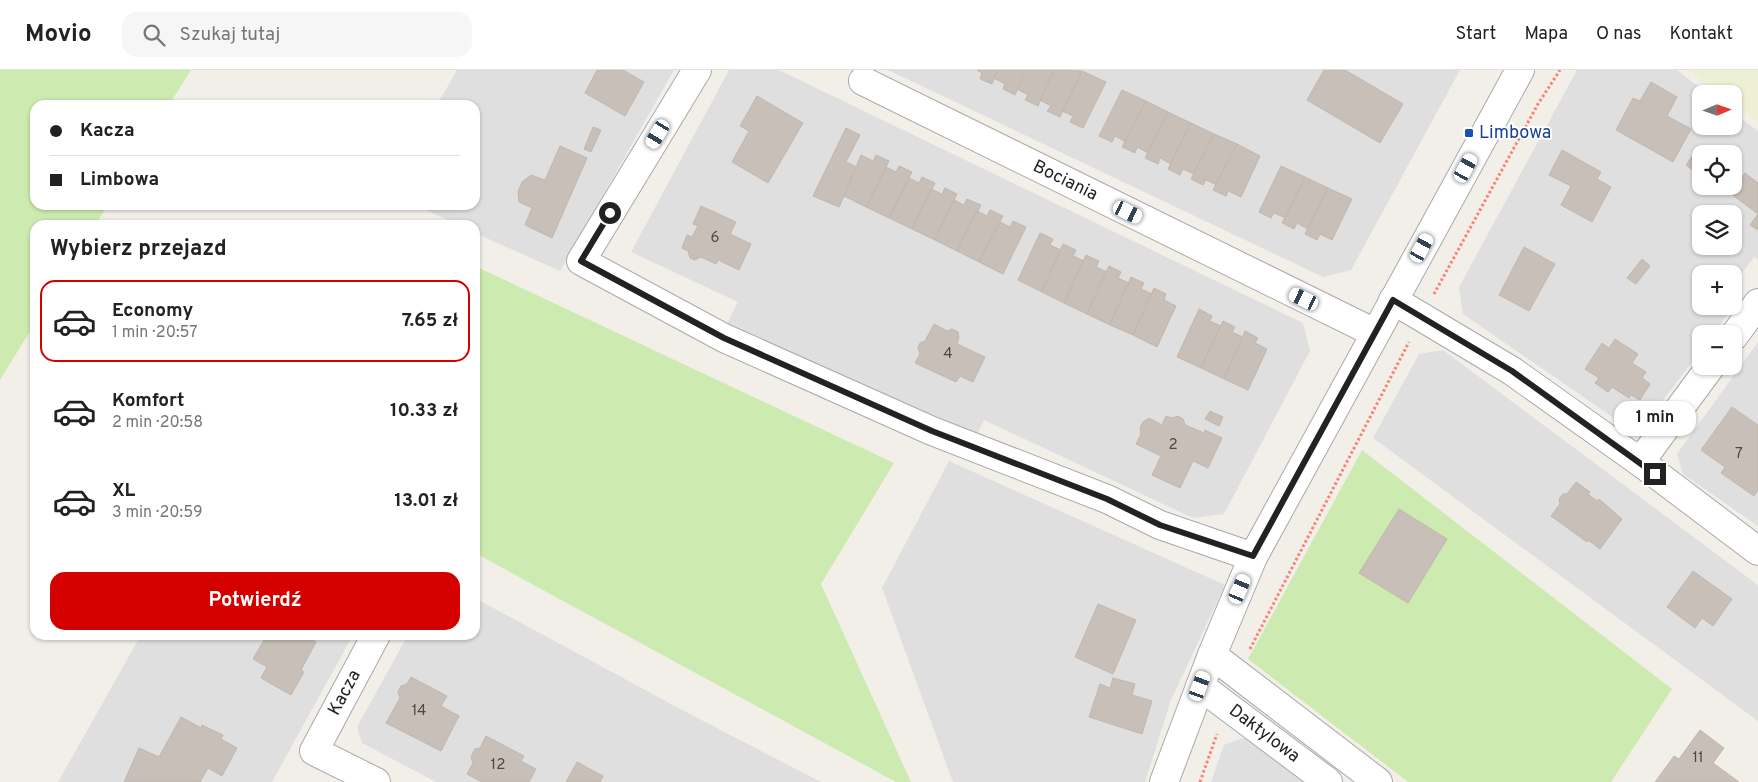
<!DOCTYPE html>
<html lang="pl">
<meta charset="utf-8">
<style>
body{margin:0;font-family:Overpass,sans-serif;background:#f6f6f6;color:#222;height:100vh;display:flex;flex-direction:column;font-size:19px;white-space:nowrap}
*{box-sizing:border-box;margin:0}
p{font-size:16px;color:#767676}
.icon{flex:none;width:28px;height:28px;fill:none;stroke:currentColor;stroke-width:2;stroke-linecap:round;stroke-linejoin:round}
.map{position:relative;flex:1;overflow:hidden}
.drawer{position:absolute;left:30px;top:150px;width:450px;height:420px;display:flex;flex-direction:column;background:#fff;border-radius:15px;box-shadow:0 1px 4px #0004}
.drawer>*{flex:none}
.guide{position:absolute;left:30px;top:30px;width:450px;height:110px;border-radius:15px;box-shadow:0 1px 4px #0004;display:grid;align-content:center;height:110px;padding:0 20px;background:#fff}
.needle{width:32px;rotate:88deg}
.fabs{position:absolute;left:1692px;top:15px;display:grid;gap:10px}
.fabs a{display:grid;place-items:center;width:50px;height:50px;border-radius:10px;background:#fff;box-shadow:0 1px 4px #0004;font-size:25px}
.end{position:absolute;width:22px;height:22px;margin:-11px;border:6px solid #222;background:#fff;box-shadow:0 0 0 2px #fff}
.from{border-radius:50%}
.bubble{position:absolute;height:35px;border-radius:15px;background:#fff;box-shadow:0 1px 4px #0004;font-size:16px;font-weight:700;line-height:35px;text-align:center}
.car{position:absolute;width:15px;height:30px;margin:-15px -8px;border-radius:6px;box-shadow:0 0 4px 1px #0007;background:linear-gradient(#fff 24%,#345 0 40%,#fff 0 76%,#345 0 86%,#fff 0)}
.guide b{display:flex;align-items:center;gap:18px;height:48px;font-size:19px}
.guide b+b{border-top:1px solid #e0e0e0}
.guide i{width:12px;height:12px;background:#222}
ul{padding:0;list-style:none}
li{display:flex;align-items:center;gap:15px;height:82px;margin:0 10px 8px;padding:0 10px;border:2px solid transparent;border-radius:15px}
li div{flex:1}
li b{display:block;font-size:19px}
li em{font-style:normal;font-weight:700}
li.selected{border-color:#d40000}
li>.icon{width:45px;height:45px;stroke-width:1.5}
h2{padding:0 20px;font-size:22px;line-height:60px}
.cta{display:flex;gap:10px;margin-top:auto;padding:10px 20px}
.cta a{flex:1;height:58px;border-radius:15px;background:#d40000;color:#fff;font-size:20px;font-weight:700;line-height:58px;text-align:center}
header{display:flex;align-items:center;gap:30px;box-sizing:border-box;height:70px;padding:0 25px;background:#fff;border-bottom:1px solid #e0e0e0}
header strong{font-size:24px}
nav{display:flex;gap:28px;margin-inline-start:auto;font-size:18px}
.search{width:350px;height:45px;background:#f6f6f6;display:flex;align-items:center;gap:12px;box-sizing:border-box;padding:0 18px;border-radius:15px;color:#767676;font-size:19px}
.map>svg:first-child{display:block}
.residential{fill:#e0dfdf;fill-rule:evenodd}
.farmland{fill:#eef0d5}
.grass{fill:#cdebb0}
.building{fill:#c7bfb8;stroke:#c4b6ab}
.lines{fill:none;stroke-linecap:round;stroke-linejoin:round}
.minor-casing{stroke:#a9a9a9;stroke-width:30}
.path{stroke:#fa8072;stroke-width:3;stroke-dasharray:2.5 2.5;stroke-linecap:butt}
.minor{stroke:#fff;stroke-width:28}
.route{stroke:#222;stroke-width:6}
.transit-dot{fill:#1a4fb4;stroke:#fff;stroke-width:2}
.labels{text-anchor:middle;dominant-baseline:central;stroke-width:4;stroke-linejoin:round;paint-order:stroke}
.number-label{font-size:15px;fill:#4b4948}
.transit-label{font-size:18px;fill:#164399;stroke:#fff;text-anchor:start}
.street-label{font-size:18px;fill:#222;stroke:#fff}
</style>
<header>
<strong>Movio</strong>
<div class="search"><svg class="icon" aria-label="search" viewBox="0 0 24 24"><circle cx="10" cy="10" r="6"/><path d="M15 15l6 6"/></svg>Szukaj tutaj</div>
<nav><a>Start</a><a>Mapa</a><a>O nas</a><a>Kontakt</a></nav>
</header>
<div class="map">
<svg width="1758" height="712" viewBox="0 0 1758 712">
<rect width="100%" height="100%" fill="#f2efe9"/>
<!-- residential -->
<g class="residential">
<polygon points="457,0 674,0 560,201 475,163 475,155 459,155 415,135 475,135 475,35 437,35"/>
<polygon points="729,0 779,0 1303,253 1310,281 1224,444 1193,448 984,350 975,369 727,254 738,232 631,182"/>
<polygon points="888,0 1460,0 1351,200 1323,207"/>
<path d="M1577 0H1677L1708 24H1701V56H1734V43L1758 61V189L1754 187 1734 214V204H1701V236H1727L1728 244 1713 264H1701V280L1646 353 1624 355 1463 244 1459 217ZM1701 84H1734V116H1701ZM1701 144H1734V176H1701Z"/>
<polygon points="1758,272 1758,456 1683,404 1677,384"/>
<polygon points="1443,280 1758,515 1758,651 1373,368 1419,284"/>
<polygon points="949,391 1225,515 1171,630 1145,712 953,712 882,518"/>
<polygon points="475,528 684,641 821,712 436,712 362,673 357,657 408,565 475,565"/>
<polygon points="141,565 353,565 272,712 58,712"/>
<polygon points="1246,667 1307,712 1211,712 1224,675"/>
</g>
<!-- farmland -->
<polygon class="farmland" points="1689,0 1758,0 1758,51 1734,33 1734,24 1721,24"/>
<!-- grass -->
<g class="grass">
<polygon points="0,0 191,0 169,35 35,35 35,135 108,135 95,155 35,155 35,253 0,310"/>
<polygon points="475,196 894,393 821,514 911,712 896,712 475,483"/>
<polygon points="1362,380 1672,619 1611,712 1408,712 1248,589"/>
</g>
<!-- building -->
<g class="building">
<polygon points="597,0 623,0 644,12 625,46 585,23"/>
<polygon points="977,0 998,0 992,14 980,9 982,3"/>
<polygon points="998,0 1026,0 1015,25 1003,19 1005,14 994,8"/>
<polygon points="1026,0 1054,0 1038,36 1025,30 1028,25 1017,19"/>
<polygon points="1054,0 1082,1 1060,47 1047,41 1051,36 1040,30"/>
<polygon points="1324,0 1345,0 1403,34 1380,73 1307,30"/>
<polygon points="1082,1 1106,12 1083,58 1070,52 1073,46 1062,41"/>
<polygon points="1651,12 1677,27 1667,46 1691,59 1673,92 1616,60 1633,28 1640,31"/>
<polygon points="1122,20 1146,31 1126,72 1115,66 1112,72 1099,66"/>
<polygon points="757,26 803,53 768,113 732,92 749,61 740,56"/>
<polygon points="1146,31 1168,42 1148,83 1137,77 1135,83 1122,77"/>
<polygon points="1168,42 1191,53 1171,94 1160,88 1158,94 1145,88"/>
<polygon points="1191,53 1214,64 1194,104 1183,99 1180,105 1168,99"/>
<polygon points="593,57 601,60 591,82 584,79"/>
<polygon points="846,58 860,65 846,92 857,97 839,137 813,126"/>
<polygon points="1214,64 1237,74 1217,115 1206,110 1203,115 1191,109"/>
<polygon points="1237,74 1260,86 1241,127 1228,121 1226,126 1213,120"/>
<polygon points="560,76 587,88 552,168 525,155 532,138 519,132 518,122 522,112 531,105 545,110"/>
<polygon points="1699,77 1709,84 1701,84 1701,98 1697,104 1686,95"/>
<polygon points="1562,80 1601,102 1597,109 1611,117 1592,152 1561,135 1571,116 1549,105"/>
<polygon points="861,85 873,91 876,85 889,91 866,137 844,126"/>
<polygon points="899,96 912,102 889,148 866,137 886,97 896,102"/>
<polygon points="1281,96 1305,107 1286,148 1274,143 1271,148 1259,142"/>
<polygon points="1745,103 1758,113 1758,160 1750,155 1758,144 1730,123"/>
<polygon points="922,107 935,113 912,159 889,148 909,108 919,113"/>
<polygon points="1305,107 1328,118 1308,159 1297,153 1294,159 1282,153"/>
<polygon points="945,118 957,124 935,170 912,159 931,119 942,124"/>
<polygon points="1328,118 1352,129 1332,170 1320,164 1317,170 1305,164"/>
<polygon points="967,129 981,135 957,181 935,170 954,130 964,135"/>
<polygon points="701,136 736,152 730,164 751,174 739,200 718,190 716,194 701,187 695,190 690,188 688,181 682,178 687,165 692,167 698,156 693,154"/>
<polygon points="990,140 1003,146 979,192 957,181 977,141 987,146"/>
<polygon points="1013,151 1026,157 1003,204 979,192 1000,152 1010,157"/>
<polygon points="1040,163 1053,169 1050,175 1061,180 1042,222 1018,210"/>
<polygon points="1063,174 1076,180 1073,186 1084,191 1064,233 1042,222"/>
<polygon points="1524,177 1555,194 1529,241 1499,225"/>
<polygon points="1086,185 1099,191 1096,197 1107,202 1087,244 1064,233"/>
<polygon points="1642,189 1650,196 1636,214 1627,208"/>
<polygon points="1109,196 1121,202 1118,208 1129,213 1110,255 1087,244"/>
<polygon points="1131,207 1144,213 1141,219 1152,224 1133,265 1110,255"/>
<polygon points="1154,218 1166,224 1164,230 1176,236 1157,277 1133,265"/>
<polygon points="1199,239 1212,246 1210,251 1221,256 1201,298 1177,287"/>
<polygon points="1223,251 1235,257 1232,262 1243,267 1224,309 1201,298"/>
<polygon points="934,254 947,261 952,259 958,262 959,268 957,274 985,287 973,312 960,306 956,312 915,293 920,284 918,278 920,273 925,271"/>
<polygon points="1245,261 1258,268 1255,273 1267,279 1248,320 1224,309"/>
<polygon points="1615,269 1638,284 1632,293 1646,302 1642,308 1650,314 1640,330 1631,325 1629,328 1612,317 1608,322 1595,313 1599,308 1585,299 1602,273 1609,278"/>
<polygon points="1732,337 1758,355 1758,420 1754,426 1721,403 1725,397 1701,380"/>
<polygon points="1210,341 1223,347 1219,356 1205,349"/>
<polygon points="1166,346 1172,348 1178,346 1183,349 1185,355 1204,363 1205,360 1222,368 1208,398 1193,391 1180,418 1152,405 1161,386 1136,374 1141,364 1140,358 1143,352 1149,348 1162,355"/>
<polygon points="1576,412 1590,422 1588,424 1597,431 1599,429 1622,449 1600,479 1588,470 1587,472 1551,446 1560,434 1559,429 1563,424 1567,424"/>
<polygon points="1399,439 1447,469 1408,533 1359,503"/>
<polygon points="1693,501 1732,529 1713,556 1702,548 1695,558 1667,537"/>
<polygon points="1098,534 1136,550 1113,604 1075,587"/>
<polygon points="267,565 303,565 316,572 301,600 304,602 291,625 261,608 267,597 253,589"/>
<polygon points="411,607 447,626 441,636 459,646 441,681 386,653 400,628 398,622 401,616 407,614"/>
<polygon points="1113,608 1135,614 1132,625 1152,631 1142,664 1089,647 1100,614 1110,618"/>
<polygon points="181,647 201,658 202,655 223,665 221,669 237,678 222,706 208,698 200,712 124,712 139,678 159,687"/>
<polygon points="1700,660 1724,678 1713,693 1739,712 1655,712 1674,686 1679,689"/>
<polygon points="486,666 524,686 521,691 536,699 529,712 482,712 467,704 473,693 471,687 475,679 480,678"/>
<polygon points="577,692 603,706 600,712 566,712"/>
</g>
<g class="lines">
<!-- minor casing -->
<g class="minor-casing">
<g id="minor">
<polyline points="697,0 581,191 724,268 932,361 1107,429 1160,455 1253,487"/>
<polyline points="863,11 1375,263"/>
<polyline points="1393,230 1512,301 1640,392 1758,481"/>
<polyline points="1734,266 1758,233"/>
<polyline points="1640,392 1711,296"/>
<polyline points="1212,585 1378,712"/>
<polyline points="1200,616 1328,712"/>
<polyline points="376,712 314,681 376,565"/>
<polyline points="1164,712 1212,585 1253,487 1520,0"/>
</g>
</g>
<!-- path -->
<g class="path">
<polyline points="1434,224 1538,34 1560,0"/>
<polyline points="1250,579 1409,272"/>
<polyline points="1200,712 1217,664"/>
</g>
<!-- minor -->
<use href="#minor" class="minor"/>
</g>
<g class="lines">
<!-- route -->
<polyline class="route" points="610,143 581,191 724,268 932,361 1107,429 1160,455 1253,486 1393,230 1512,301 1655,404"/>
</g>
<!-- markers -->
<rect class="transit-dot" x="1464" y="58" width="10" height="10" rx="2.5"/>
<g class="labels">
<!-- number labels -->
<g class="number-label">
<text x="715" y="168">6</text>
<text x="948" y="284">4</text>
<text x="1173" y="375">2</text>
<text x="1739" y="384">7</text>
<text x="419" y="641">14</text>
<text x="1698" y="688">11</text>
<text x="498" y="695">12</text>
</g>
<!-- transit labels -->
<g class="transit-label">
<text x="1479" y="63">Limbowa</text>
</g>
<!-- street labels -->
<g class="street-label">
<text transform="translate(1065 111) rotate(26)">Bociania</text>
<text transform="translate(345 623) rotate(-62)">Kacza</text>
<text transform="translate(1264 664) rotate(37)">Daktylowa</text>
</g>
</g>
</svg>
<div class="fabs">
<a><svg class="needle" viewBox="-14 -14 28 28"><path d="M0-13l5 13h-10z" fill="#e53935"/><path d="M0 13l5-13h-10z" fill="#767676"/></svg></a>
<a><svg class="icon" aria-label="locate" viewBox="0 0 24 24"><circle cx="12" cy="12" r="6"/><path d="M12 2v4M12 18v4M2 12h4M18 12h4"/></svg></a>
<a><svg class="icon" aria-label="layers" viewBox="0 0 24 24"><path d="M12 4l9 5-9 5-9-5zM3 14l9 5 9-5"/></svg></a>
<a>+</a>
<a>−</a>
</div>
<i class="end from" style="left:610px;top:143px"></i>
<i class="end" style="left:1655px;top:404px"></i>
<div class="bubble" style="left:1614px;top:331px;width:82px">1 min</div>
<i class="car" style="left:658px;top:64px;rotate:211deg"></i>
<i class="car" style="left:1466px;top:98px;rotate:29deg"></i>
<i class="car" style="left:1128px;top:142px;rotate:116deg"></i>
<i class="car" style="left:1422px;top:178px;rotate:29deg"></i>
<i class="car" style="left:1304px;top:229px;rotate:296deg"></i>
<i class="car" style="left:1240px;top:519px;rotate:23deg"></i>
<i class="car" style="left:1200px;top:616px;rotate:20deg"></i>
<div class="guide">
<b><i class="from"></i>Kacza</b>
<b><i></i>Limbowa</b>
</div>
<section class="drawer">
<h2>Wybierz przejazd</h2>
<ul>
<li class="selected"><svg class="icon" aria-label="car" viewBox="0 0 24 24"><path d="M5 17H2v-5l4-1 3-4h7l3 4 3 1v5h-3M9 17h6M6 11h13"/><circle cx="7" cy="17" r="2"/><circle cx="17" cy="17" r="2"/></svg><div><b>Economy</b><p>1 min · 20:57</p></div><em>7.65 zł</em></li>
<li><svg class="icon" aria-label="car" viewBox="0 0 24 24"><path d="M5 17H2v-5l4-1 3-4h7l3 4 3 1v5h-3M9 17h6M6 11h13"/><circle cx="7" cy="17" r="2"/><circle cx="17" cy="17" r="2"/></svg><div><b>Komfort</b><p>2 min · 20:58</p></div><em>10.33 zł</em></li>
<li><svg class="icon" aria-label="car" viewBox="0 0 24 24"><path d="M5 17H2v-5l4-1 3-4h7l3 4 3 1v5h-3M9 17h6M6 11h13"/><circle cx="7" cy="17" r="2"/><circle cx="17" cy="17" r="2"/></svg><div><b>XL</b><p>3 min · 20:59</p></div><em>13.01 zł</em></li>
</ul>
<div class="cta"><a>Potwierdź</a></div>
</section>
</div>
